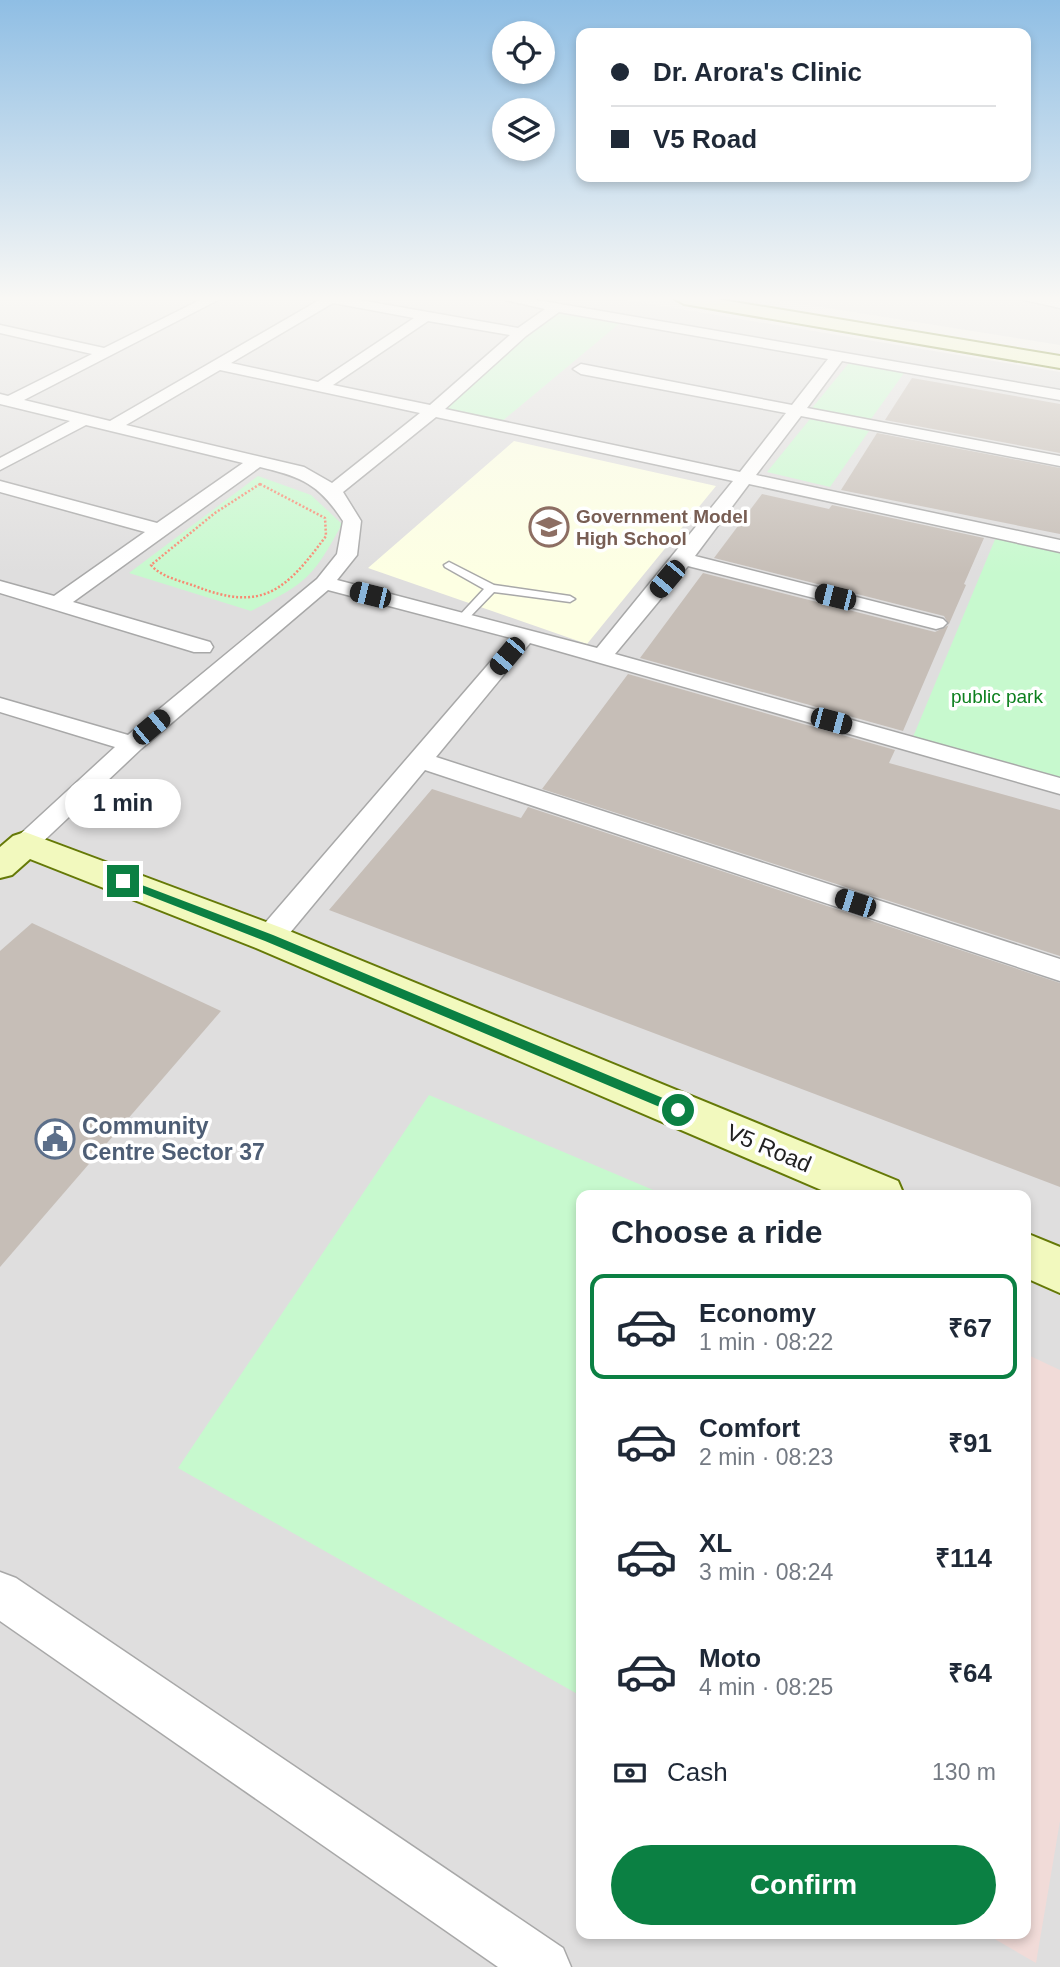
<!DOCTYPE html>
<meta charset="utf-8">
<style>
body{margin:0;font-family:Helvetica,sans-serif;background:#f2f2f3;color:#1f2937;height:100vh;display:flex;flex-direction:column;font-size:26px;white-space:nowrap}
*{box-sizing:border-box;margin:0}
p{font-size:23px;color:#747a83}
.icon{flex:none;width:38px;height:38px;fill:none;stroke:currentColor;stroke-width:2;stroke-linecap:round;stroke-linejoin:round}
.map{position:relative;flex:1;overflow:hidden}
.side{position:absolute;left:576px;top:1190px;width:455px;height:749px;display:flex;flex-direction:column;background:#fff;border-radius:14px;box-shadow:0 4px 10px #0003}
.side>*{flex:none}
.guide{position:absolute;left:576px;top:28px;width:455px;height:154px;border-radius:14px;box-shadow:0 4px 10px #0003;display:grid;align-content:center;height:154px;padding:0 35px;background:#fff}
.fabs{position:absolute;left:492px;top:21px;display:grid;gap:14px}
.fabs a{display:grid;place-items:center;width:63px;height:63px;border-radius:50%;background:#fff;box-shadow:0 4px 10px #0003;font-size:35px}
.end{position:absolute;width:32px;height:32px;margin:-16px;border:9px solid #0b8043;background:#fff;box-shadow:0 0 0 4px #fff}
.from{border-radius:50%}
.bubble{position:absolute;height:49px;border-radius:24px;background:#fff;box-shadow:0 4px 10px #0003;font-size:23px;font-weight:600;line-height:49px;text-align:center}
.car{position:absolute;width:21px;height:42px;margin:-21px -10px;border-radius:9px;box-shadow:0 0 5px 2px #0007;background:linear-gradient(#222 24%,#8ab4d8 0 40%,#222 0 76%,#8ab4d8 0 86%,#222 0)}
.guide b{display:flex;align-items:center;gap:24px;height:66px;font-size:26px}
.guide b+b{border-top:2px solid #e0e1e3}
.guide i{width:18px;height:18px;background:#1f2937}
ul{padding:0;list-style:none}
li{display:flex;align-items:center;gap:21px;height:105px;margin:0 14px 10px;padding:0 21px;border:4px solid transparent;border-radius:14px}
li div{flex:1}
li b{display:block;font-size:26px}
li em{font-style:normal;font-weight:600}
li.selected{border-color:#0b8043}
li>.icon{width:63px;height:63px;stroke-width:1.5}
h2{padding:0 35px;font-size:32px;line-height:84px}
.pay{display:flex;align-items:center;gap:18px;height:77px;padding:0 35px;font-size:26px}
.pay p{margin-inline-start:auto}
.primary-button{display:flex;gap:14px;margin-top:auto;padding:14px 35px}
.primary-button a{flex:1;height:80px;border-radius:42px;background:#0b8043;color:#fff;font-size:28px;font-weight:600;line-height:80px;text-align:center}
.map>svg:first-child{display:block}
.residential{fill:#dfdede;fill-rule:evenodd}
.commercial{fill:#f1dbd8}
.education{fill:#fdffe3}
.park{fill:#c7f9ce}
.building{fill:#c6beb7}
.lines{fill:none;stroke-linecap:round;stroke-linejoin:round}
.lane-casing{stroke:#a8a8a8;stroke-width:3}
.street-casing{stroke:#a8a8a8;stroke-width:3}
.secondary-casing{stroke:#657907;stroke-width:4}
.path{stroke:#f88972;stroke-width:2.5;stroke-dasharray:2 2;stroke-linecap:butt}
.lane{fill:#fff;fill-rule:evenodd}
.street{fill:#fff;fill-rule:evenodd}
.secondary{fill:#f2f9be;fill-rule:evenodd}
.route{fill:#0b8043}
.labels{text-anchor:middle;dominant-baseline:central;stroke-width:7;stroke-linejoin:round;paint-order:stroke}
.far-education-label{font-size:19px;font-weight:bold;fill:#785e54;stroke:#fff;text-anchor:start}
.far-park-label{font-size:19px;fill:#0e801f;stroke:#fff}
.service-label{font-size:23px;font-weight:bold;fill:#4e5e75;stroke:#fff;text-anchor:start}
.street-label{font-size:23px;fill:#212121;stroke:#fff}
</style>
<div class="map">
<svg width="1060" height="1967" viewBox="0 0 1060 1967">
<rect width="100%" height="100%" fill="#f1efe8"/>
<!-- residential -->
<g class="residential">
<path d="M0 299H620L1060 372V1967H0ZM581 1195H1026V1934H581Z"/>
<polygon points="771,299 1060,299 1060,345"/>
</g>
<!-- commercial -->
<polygon class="commercial" points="1026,1354 1060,1370 1060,1821 1036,1963 986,1934 1026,1934"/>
<!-- education -->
<polygon class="education" points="514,441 716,486 587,644 368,568"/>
<!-- park -->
<g class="park">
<polygon points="560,312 620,323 501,422 433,408"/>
<polygon points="849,363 904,373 871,419 812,408"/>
<polygon points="810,419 869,431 830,487 767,472"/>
<path d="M258 476 311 495 342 524C312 579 306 583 251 611L129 573Z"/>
<polygon points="996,537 1060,551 1060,778 913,737"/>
<polygon points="429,1095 665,1195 581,1195 581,1696 178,1468"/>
</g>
<!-- building -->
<g class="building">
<polygon points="912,378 1060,404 1060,453 885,420"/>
<polygon points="877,433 1060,468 1060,534 841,490"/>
<polygon points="762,494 829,509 832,505 984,538 964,584 966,585 942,640 903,731 640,658 703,573 935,632 949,625 944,616 714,558"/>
<polygon points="628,674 895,750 889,763 1060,810 1060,956 542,789"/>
<polygon points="432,789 521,818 528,807 1060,983 1060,1187 329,910"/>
<polygon points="32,923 221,1011 0,1267 0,951"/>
</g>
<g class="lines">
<!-- lane casing -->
<g class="lane-casing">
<polygon id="lane" points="449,562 494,585 570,596 575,599 570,602 494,592 466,621 458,621 458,617 484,589 445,567 444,565"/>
</g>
<!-- street casing -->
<g class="street-casing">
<g id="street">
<path d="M202 299H220L24 400 110 421 321 299H354L518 328 545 309 501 299H531L1060 390V400L842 361 807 408 1060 456V466L801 416 756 475 1060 540V552L749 484 695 556 943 619 947 623 943 627 936 629 688 566 615 654 1060 778V794L530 643 436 757 1060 959V981L425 770 279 946 269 949 259 946 255 938 259 930 511 638 328 590 141 749 34 850 25 853 16 850 12 844 16 838 115 747 0 712V698L128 735 317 579 337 554 343 521C319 484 302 477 260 467L73 602 210 642 213 647 210 652H194L0 593V581L54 596 145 532 0 492V481L157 523 243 463 86 425 0 470V458L70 421 0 404V394L8 396 92 354 0 333V325L104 348ZM333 303 414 318 318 382 231 363ZM559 312 828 359 792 405 581 364 573 369 581 374 786 413 740 472 445 409 526 336ZM428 321 510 335 430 405 333 385ZM220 370 420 413 332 483 304 467 126 425ZM436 417 733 481 597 648 337 580 357 555 361 521 343 492Z"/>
<polygon points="1020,299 1060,300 1060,308"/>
<polygon points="0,1572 16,1578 563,1948 571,1967 498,1967 0,1621"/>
</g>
</g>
<!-- secondary casing -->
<g class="secondary-casing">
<g id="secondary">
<polygon points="675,299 716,299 1060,356 1060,368 684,304"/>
<polygon points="25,832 282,928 898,1181 904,1195 833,1195 256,948 30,859 12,875 0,878 0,847 13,836"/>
<polygon points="1026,1233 1060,1247 1060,1293 1026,1278"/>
</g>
</g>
<!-- path -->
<path class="path" d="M260 484 325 518 326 536C286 590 263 613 195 586 181 581 161 577 151 565L215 513Z"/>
<!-- lane -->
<use href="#lane" class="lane"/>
<!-- street -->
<use href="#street" class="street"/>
<!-- secondary -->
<use href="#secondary" class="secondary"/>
</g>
<!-- sky -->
<linearGradient id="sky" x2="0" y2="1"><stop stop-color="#8fbee4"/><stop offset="0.52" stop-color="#f9f8f5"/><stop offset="1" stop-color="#f9f8f5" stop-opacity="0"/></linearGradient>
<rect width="1060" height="574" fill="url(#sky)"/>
<!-- route -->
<polygon class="route" points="119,879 126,879 273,935 682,1106 684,1110 682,1113 674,1113 265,941 119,884"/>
<!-- icons -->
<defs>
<g id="school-ring" transform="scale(2.0125)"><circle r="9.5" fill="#fff" stroke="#8d6e63" stroke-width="1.5"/><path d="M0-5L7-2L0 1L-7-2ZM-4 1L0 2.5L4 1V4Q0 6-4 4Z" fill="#8d6e63"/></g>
<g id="civic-ring" transform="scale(2.0125)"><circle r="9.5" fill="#fff" stroke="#5c6f8a" stroke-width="1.5"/><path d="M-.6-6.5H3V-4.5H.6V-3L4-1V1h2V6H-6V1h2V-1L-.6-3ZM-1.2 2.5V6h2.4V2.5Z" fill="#5c6f8a"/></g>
</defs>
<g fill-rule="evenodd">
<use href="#school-ring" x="549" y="527"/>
<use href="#civic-ring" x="55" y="1139"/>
</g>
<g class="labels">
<!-- far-education labels -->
<g class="far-education-label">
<text x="576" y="516">Government Model<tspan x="576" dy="22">High School</tspan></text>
</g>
<!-- far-park labels -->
<g class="far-park-label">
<text x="997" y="696">public park</text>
</g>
<!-- service labels -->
<g class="service-label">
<text x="82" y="1126">Community<tspan x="82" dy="26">Centre Sector 37</tspan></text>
</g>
<!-- street labels -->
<g class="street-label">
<text transform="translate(769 1148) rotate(23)">V5 Road</text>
</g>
</g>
</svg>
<div class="fabs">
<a><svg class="icon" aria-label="locate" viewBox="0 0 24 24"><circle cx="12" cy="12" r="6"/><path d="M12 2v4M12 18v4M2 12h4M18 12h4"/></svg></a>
<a><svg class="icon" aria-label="layers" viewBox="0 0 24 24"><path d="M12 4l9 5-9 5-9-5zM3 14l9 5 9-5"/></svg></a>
</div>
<i class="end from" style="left:678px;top:1110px"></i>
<i class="end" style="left:123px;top:881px"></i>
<div class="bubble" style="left:65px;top:779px;width:116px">1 min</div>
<i class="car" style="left:667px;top:579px;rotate:220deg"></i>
<i class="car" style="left:370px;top:595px;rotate:284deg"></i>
<i class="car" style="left:835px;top:597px;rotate:284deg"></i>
<i class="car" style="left:507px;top:656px;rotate:220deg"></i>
<i class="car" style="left:831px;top:721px;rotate:105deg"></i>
<i class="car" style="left:151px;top:727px;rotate:50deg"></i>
<i class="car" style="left:855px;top:903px;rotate:288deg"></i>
<div class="guide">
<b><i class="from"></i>Dr. Arora's Clinic</b>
<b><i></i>V5 Road</b>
</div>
<section class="side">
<h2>Choose a ride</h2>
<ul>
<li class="selected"><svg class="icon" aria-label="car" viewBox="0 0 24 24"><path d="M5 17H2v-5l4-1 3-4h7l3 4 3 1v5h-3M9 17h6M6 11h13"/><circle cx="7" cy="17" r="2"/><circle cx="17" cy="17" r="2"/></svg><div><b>Economy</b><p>1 min · 08:22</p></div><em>₹67</em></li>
<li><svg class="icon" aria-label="car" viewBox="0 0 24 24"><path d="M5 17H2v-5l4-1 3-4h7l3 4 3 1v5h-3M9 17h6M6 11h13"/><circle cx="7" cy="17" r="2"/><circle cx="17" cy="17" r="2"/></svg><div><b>Comfort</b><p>2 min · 08:23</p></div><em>₹91</em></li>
<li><svg class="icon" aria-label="car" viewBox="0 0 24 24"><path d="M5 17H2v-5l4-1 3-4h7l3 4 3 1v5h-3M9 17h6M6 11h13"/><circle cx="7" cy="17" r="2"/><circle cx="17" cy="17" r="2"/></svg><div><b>XL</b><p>3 min · 08:24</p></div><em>₹114</em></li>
<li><svg class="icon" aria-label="car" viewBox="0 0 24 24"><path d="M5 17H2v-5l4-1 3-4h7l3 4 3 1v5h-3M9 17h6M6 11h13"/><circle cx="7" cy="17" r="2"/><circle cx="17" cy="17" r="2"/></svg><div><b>Moto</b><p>4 min · 08:25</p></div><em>₹64</em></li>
</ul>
<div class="pay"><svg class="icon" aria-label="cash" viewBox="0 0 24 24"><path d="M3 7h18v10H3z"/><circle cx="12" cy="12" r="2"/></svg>Cash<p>130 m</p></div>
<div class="primary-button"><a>Confirm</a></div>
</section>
</div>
